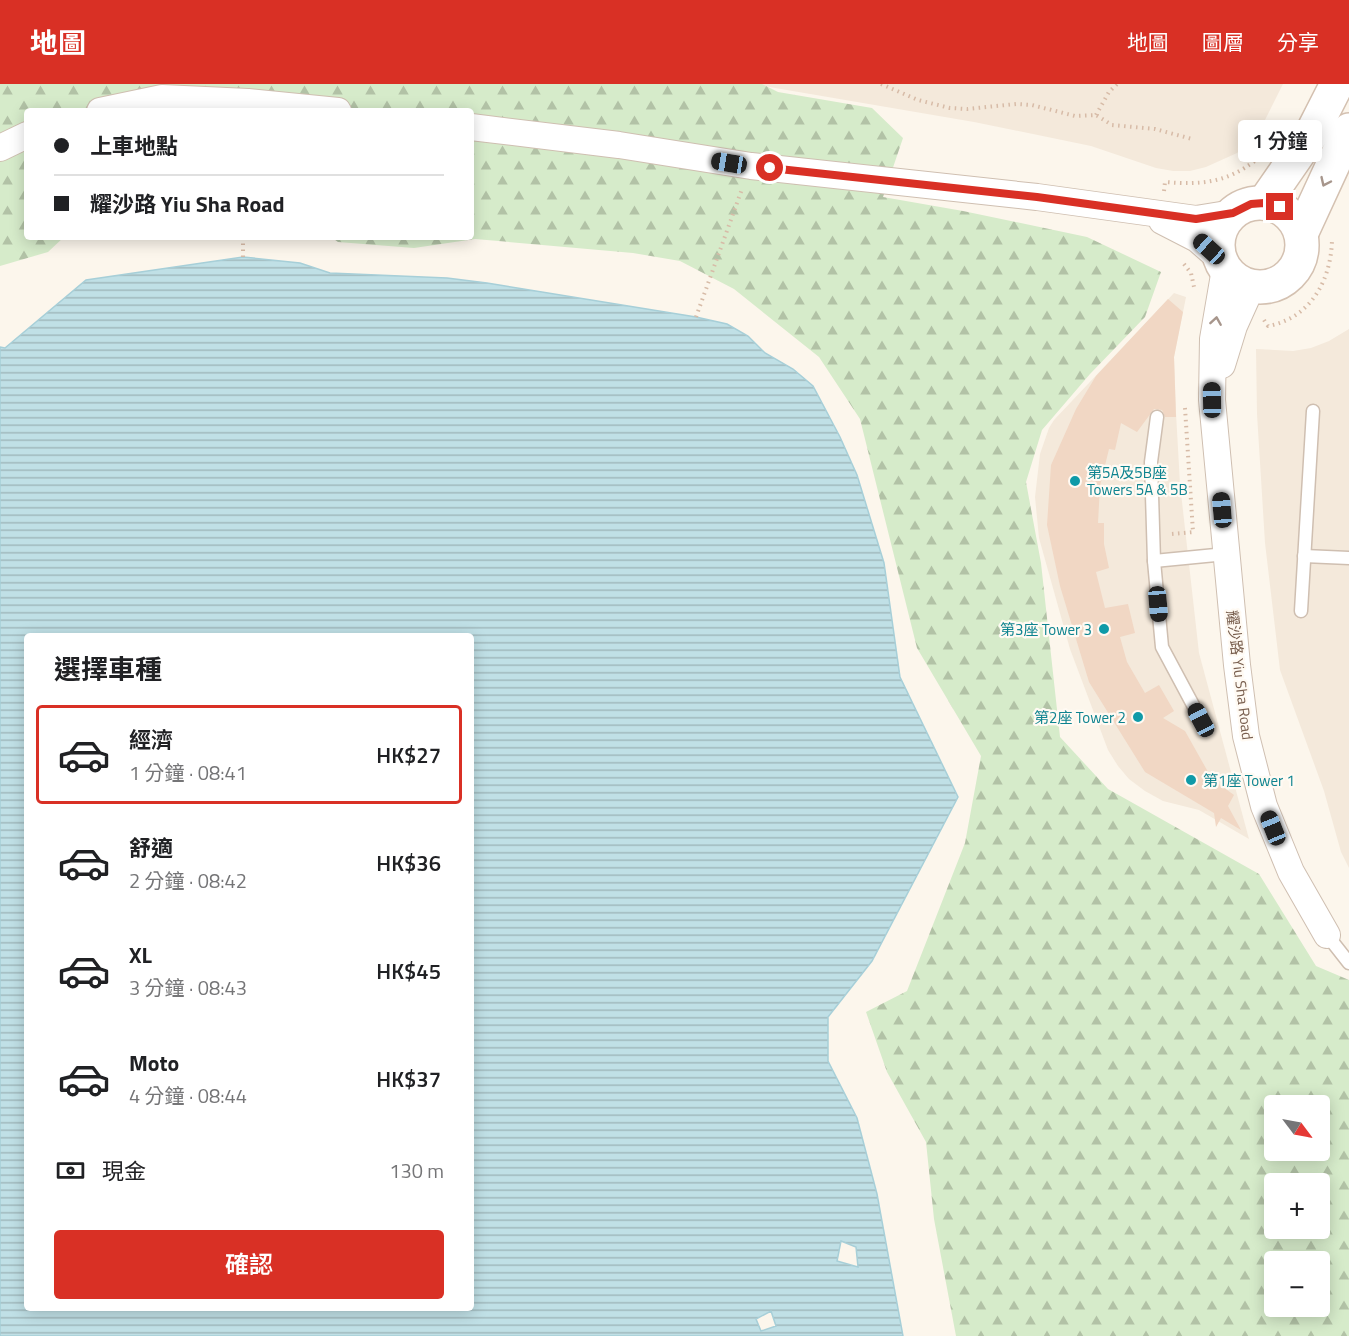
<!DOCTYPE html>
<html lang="zh-TW">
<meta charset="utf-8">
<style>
body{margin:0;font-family:"Titillium Web","Noto Sans TC",sans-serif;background:#f2f2f2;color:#202124;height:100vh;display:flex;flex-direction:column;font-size:22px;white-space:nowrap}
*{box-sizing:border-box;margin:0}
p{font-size:20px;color:#757577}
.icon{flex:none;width:33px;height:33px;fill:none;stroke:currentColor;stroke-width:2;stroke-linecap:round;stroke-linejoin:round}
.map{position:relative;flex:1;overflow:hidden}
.details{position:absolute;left:24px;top:549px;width:450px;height:678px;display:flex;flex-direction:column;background:#fff;border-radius:6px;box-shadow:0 3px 15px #0003}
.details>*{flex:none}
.banner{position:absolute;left:24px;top:24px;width:450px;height:132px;border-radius:6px;box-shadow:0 3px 15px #0003;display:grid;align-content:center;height:132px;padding:0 30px;background:#fff}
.needle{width:39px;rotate:122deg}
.tools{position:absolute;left:1264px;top:1011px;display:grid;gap:12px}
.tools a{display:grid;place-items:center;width:66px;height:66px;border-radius:6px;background:#fff;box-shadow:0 3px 15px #0003;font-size:30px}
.end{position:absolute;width:27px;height:27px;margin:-14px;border:8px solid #d93025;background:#fff;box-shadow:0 0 0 3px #fff}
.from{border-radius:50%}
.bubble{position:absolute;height:42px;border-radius:6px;background:#fff;box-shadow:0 3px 15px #0003;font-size:20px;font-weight:600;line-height:42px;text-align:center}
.car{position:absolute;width:18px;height:36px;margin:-18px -9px;border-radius:8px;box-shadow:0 0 4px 2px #0007;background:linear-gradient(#222 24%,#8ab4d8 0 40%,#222 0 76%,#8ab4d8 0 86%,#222 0)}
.banner b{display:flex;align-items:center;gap:21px;height:57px;font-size:22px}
.banner b+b{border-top:2px solid #e0e0e0}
.banner i{width:15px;height:15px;background:#202124}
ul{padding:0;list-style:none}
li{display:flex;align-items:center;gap:18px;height:99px;margin:0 12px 9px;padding:0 18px;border:3px solid transparent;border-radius:6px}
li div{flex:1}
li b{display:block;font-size:22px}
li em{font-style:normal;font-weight:600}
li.current{border-color:#d93025}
li>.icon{width:54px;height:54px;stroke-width:1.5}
h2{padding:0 30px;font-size:27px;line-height:72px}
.pay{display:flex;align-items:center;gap:15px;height:66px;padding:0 30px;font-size:22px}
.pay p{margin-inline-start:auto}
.cta{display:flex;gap:12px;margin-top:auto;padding:12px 30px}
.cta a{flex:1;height:69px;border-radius:6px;background:#d93025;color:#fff;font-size:24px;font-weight:600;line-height:69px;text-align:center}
header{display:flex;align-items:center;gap:36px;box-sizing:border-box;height:84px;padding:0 30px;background:#d93025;color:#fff}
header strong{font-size:28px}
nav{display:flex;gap:33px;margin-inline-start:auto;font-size:21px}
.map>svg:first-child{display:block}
.residential{fill:#f4e9db}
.forest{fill:url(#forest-firs);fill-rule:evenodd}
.water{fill:url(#water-rules);stroke:#a7cfd8;stroke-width:1.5;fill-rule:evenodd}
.building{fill:#f1d7c4}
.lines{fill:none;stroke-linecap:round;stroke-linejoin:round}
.lane-casing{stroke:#cfbfb1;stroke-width:15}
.street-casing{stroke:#cfbfb1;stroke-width:28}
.secondary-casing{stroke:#d4c1b1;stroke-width:36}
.path{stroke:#d7bba7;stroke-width:4;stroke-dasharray:1.5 4.5;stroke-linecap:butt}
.lane{stroke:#fff;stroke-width:12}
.street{stroke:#fff;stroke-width:26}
.secondary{stroke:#fff;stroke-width:33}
.oneway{stroke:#a7968c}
.route{stroke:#d93025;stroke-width:8}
.culture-dot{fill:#0f9aa8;stroke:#fffaf3;stroke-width:2}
.labels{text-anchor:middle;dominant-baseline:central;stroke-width:4.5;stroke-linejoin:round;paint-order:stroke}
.culture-label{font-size:15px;fill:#0d838f;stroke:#fffaf3;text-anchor:start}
.street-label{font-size:15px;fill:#785e4e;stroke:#fffaf3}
</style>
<header>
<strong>地圖</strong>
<nav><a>地圖</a><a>圖層</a><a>分享</a></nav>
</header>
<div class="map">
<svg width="1349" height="1252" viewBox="0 0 1349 1252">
<defs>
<pattern id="forest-firs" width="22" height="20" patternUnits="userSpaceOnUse" patternTransform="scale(1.5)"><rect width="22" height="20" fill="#d6ebca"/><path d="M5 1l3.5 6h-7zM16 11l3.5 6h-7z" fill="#b2c2a6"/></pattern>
<pattern id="water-rules" width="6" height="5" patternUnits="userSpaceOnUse" patternTransform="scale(1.5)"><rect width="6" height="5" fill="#c0e0e6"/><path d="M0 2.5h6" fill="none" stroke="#a1b9bd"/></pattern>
</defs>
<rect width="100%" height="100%" fill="#fcf6ec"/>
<!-- residential -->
<g class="residential">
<polygon points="751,0 1283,0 1261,44 1250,58 1237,69 1206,83 1190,87 1173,87 1156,84 1091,62 974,38"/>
<polygon points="1174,209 1186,213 1174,273 1176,329 1180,400 1199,569 1249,755 1199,726 1163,717 1145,707 1129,695 1118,682 1108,666 1070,565 1039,454 1035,413 1040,370 1049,344 1054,336"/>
<polygon points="1349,245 1349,784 1341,768 1324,707 1280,586 1265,459 1257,330 1256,265 1293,267 1311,264 1329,257"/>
</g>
<!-- forest -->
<path class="forest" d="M0 0H762L778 8 872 24 903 54 883 113 963 127 1087 153 1161 188 1145 233 1090 290 1042 346 1026 398 1041 479 1060 653 1108 705 1259 790 1316 882 1349 896V1252H956L934 1135 926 1058 887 988 866 928 907 907 965 759 981 672 917 564 860 335 819 273 734 205 680 177 633 169 475 155 414 164 338 158 331 153H471V27H27V153H64L48 168 0 182ZM1275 1022H1320V1066H1275ZM1275 1100H1320V1144H1275ZM1275 1178H1320V1222H1275Z"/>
<!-- water -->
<path class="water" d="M243 173 300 179 330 189 447 194 487 199 696 233 727 240 748 252 765 269 793 285 813 302 840 353 857 391 884 479 900 593 958 713 872 877 828 933V977L857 1034 877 1110 903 1252H0V263L5 264 86 196ZM27 552H471V1224H27ZM841 1157 856 1163 858 1183 837 1177ZM771 1227 776 1242 761 1247 756 1235Z"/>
<!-- building -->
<polygon class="building" points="1168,215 1183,228 1174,273 1176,333 1165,333 1162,326 1154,325 1137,348 1121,339 1115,366 1109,365 1100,402 1098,439 1104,439 1104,460 1109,484 1096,488 1105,524 1128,520 1135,549 1120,553 1127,578 1145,609 1159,601 1174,627 1163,634 1185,647 1212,695 1234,711 1228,722 1241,746 1221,734 1216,743 1214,729 1145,688 1089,598 1060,502 1047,441 1051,381 1076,325 1096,292"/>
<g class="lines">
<!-- lane casing -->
<g class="lane-casing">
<g id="lane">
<polyline points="1157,333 1151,378 1154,477 1162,563 1201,636"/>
<polyline points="1304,472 1349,474"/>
<polyline points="1154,477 1226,470"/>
<polyline points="1301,527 1313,327"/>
<polyline points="1327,851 1349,879"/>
</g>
</g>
<!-- street casing -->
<g class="street-casing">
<g id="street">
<polyline points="100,27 162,14 248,18 338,27"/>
<polyline points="471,43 619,61 751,82 1037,113 1196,135 1233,129"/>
<polyline points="0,64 27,51"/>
<polyline points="1162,137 1197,155 1220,175"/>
<polyline points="1225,185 1213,255 1212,316 1237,581 1246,652 1264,722 1291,788 1327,851"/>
<polyline points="1222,281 1234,242 1252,202"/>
</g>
</g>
<!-- secondary casing -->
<g class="secondary-casing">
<g id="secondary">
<circle cx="1260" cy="161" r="42"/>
<polyline points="1264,119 1311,51 1337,0"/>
<polyline points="1301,150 1349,46"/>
</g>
</g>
<!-- path -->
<g class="path">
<polyline points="881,0 918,16 950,24 967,25 1016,20 1032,21 1075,32 1096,31 1112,41 1155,45 1192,55"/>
<polyline points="1096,31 1109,8 1117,0"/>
<path d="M1164 107 1165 98C1201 101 1226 99 1256 76"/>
<polyline points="243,173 243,153"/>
<polyline points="1184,180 1191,189 1194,203"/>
<polyline points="696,233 742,105"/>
<path d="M1264 236 1268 242C1311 234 1331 196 1332 156"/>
<polyline points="1185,324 1193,448"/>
<polyline points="1172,450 1194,448"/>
</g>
<!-- lane -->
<use href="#lane" class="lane"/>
<!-- street -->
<use href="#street" class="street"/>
<!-- secondary -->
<use href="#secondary" class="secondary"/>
</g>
<!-- one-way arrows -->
<defs><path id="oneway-chevron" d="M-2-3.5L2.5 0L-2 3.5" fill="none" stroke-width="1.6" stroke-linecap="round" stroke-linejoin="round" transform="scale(1.5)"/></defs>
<g class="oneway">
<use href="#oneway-chevron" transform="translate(1325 98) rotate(115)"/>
<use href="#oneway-chevron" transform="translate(1216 237) rotate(-81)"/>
</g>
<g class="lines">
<!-- route -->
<polyline class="route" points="770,84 1037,113 1196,135 1233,129 1251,120 1264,119 1280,123"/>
</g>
<!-- markers -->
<g class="culture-dot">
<circle cx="1075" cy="397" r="6"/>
<circle cx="1104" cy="545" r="6"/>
<circle cx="1138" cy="633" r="6"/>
<circle cx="1191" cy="696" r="6"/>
</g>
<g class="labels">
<!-- culture labels -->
<g class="culture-label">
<text x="1087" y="388">第5A及5B座<tspan x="1087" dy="17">Towers 5A &amp; 5B</tspan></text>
<text x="1092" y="545" text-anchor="end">第3座 Tower 3</text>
<text x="1126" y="633" text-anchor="end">第2座 Tower 2</text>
<text x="1203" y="696">第1座 Tower 1</text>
</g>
<!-- street labels -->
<g class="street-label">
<text transform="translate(1240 591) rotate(83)">耀沙路 Yiu Sha Road</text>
</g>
</g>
</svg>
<div class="tools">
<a><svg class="needle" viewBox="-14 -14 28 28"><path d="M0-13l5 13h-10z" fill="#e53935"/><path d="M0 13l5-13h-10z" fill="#757577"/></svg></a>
<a>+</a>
<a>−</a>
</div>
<i class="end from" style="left:770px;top:84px"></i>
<i class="end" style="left:1280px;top:123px"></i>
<div class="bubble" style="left:1238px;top:36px;width:84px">1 分鐘</div>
<i class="car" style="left:729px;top:79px;rotate:279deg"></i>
<i class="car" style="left:1209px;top:165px;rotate:312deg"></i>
<i class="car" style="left:1212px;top:316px;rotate:359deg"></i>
<i class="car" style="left:1222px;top:426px;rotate:355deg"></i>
<i class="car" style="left:1158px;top:520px;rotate:175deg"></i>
<i class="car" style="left:1201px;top:636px;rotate:332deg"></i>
<i class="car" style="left:1273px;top:744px;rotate:338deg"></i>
<div class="banner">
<b><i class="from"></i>上車地點</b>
<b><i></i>耀沙路 Yiu Sha Road</b>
</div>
<section class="details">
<h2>選擇車種</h2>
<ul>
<li class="current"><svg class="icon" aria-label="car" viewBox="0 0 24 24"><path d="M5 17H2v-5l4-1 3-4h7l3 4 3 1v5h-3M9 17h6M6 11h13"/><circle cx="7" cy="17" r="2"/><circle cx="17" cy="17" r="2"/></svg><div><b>經濟</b><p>1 分鐘 · 08:41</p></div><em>HK$27</em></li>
<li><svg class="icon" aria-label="car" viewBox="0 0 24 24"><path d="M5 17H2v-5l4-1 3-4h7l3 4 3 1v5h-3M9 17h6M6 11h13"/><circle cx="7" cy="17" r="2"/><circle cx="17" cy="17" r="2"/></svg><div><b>舒適</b><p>2 分鐘 · 08:42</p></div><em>HK$36</em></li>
<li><svg class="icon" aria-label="car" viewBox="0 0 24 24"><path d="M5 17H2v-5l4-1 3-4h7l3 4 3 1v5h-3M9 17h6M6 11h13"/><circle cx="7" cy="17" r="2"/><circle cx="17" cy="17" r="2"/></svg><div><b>XL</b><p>3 分鐘 · 08:43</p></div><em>HK$45</em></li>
<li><svg class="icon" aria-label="car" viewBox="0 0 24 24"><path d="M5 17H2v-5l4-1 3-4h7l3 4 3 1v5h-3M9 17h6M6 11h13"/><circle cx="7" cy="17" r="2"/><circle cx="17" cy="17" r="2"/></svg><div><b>Moto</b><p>4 分鐘 · 08:44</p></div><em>HK$37</em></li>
</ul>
<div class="pay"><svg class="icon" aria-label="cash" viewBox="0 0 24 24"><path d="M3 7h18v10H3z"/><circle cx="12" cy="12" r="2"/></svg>現金<p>130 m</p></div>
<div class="cta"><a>確認</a></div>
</section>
</div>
